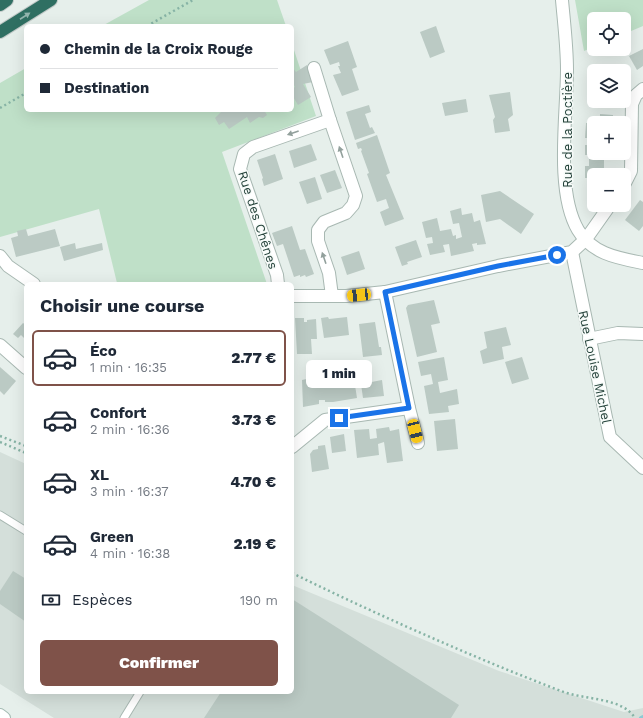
<!DOCTYPE html>
<html lang="fr">
<meta charset="utf-8">
<style>
body{margin:0;font-family:"Work Sans",sans-serif;background:#f2f2f3;color:#1f2937;height:100vh;display:flex;flex-direction:column;font-size:15px;white-space:nowrap}
*{box-sizing:border-box;margin:0}
p{font-size:13px;color:#747a83}
.icon{flex:none;width:22px;height:22px;fill:none;stroke:currentColor;stroke-width:2;stroke-linecap:round;stroke-linejoin:round}
.map{position:relative;flex:1;overflow:hidden}
.sheet{position:absolute;left:24px;top:282px;width:270px;height:412px;display:flex;flex-direction:column;background:#fff;border-radius:6px;box-shadow:0 4px 16px #0002}
.sheet>*{flex:none}
.guide{position:absolute;left:24px;top:24px;width:270px;height:88px;border-radius:6px;box-shadow:0 4px 16px #0002;display:grid;align-content:center;height:88px;padding:0 16px;background:#fff}
.tools{position:absolute;left:587px;top:12px;display:grid;gap:8px}
.tools a{display:grid;place-items:center;width:44px;height:44px;border-radius:6px;background:#fff;box-shadow:0 4px 16px #0002;font-size:20px}
.end{position:absolute;width:18px;height:18px;margin:-9px;border:5px solid #1a73e8;background:#fff;box-shadow:0 0 0 2px #fff}
.from{border-radius:50%}
.bubble{position:absolute;height:28px;border-radius:6px;background:#fff;box-shadow:0 4px 16px #0002;font-size:13px;font-weight:800;line-height:28px;text-align:center}
.car{position:absolute;width:12px;height:24px;margin:-12px -6px;border-radius:5px;box-shadow:0 0 3px 1px #0007;background:linear-gradient(#f5c518 24%,#345 0 40%,#f5c518 0 76%,#345 0 86%,#f5c518 0)}
.guide b{display:flex;align-items:center;gap:14px;height:38px;font-size:15px}
.guide b+b{border-top:1px solid #e0e1e3}
.guide i{width:10px;height:10px;background:#1f2937}
ul{padding:0;list-style:none}
li{display:flex;align-items:center;gap:12px;height:56px;margin:0 8px 6px;padding:0 8px;border:2px solid transparent;border-radius:6px}
li div{flex:1}
li b{display:block;font-size:15px}
li em{font-style:normal;font-weight:800}
li.active{border-color:#7f5249}
li>.icon{width:36px;height:36px;stroke-width:1.5}
h2{padding:0 16px;font-size:18px;line-height:48px}
.pay{display:flex;align-items:center;gap:10px;height:44px;padding:0 16px;font-size:15px}
.pay p{margin-inline-start:auto}
.primary-button{display:flex;gap:8px;margin-top:auto;padding:8px 16px}
.primary-button a{flex:1;height:46px;border-radius:6px;background:#7f5249;color:#fff;font-size:16px;font-weight:800;line-height:46px;text-align:center}
.map>svg:first-child{display:block}
.built{fill:#d4dfda}
.green{fill:#bfe0c8}
.lines{fill:none;stroke-linecap:round;stroke-linejoin:round}
.stream{stroke:#8ec9d4;stroke-width:4}
.building{fill:#bbcac4}
.lane-casing{stroke:#a8b8b2;stroke-width:9}
.street-casing{stroke:#a8b8b2;stroke-width:14}
.secondary-casing{stroke:#a4bbb3;stroke-width:14}
.highway-casing{stroke:#c2cac8;stroke-width:14}
.path{stroke:#86b3a5;stroke-width:2.5;stroke-dasharray:2 3;stroke-linecap:butt}
.lane{stroke:#fff;stroke-width:7}
.street{stroke:#fff;stroke-width:12}
.secondary{stroke:#fff;stroke-width:12}
.highway{stroke:#2f6f62;stroke-width:12}
.oneway{fill:#93b5ae}
.oneway2{fill:#92a09c}
.route{stroke:#1a73e8;stroke-width:5}
.labels{text-anchor:middle;dominant-baseline:central;stroke-width:3;stroke-linejoin:round;paint-order:stroke}
.street-label{font-size:13px;fill:#24423a;stroke:#f7fbf9}
</style>
<div class="map">
<svg width="643" height="718" viewBox="0 0 643 718">
<rect width="100%" height="100%" fill="#e6efeb"/>
<!-- built -->
<polygon class="built" points="0,452 26,464 26,692 292,692 292,585 499,671 624,712 643,708 643,718 54,718 0,684"/>
<!-- green -->
<g class="green">
<polygon points="149,0 277,0 286,26 102,26"/>
<polygon points="575,0 643,0 643,26 624,34 624,19 594,19 594,47 584,51"/>
<polygon points="292,44 316,116 222,152 267,284 117,283 99,209 0,237 0,83 26,68 26,110 292,110"/>
</g>
<g class="lines">
<!-- stream -->
<polyline class="stream" points="641,718 643,717"/>
</g>
<!-- building -->
<g class="building">
<polygon points="436,26 445,52 430,58 420,32"/>
<polygon points="348,41 357,67 352,69 359,90 342,96 333,75 341,73 338,66 340,66 339,62 330,65 324,50"/>
<polygon points="643,49 643,66 637,70 629,56"/>
<polygon points="307,65 313,82 303,84 311,97 298,105 292,95 292,89 295,87 292,81 292,67 296,72"/>
<polygon points="510,92 513,115 508,119 510,131 495,133 493,120 495,117 489,95"/>
<polygon points="466,99 468,112 445,116 442,103"/>
<polygon points="369,105 371,112 365,114 370,128 372,127 375,133 355,140 346,112"/>
<polygon points="223,110 264,110 267,115 263,118 259,117 250,123 247,117 229,129 224,122 219,125 215,118"/>
<polygon points="600,114 613,115 613,123 597,123 600,121"/>
<polygon points="586,123 594,123 594,138 585,138"/>
<polygon points="377,135 390,173 386,175 404,219 385,226 380,212 389,208 386,199 377,202 367,174 369,173 361,151 362,150 361,148 358,149 356,143"/>
<polygon points="311,144 317,160 294,168 289,151"/>
<polygon points="585,145 594,145 594,153 597,153 597,155 604,155 604,170 599,170 599,175 594,175 594,184 587,184 587,178 585,178 585,166 589,166 589,155 585,155"/>
<polygon points="275,154 283,179 264,186 262,179 263,178 257,160"/>
<polygon points="335,170 342,188 327,193 320,175"/>
<polygon points="315,177 322,199 307,204 299,182"/>
<polygon points="500,191 534,214 521,234 500,219 486,222 481,195"/>
<polygon points="640,200 643,202 643,226 639,231 625,220"/>
<polygon points="461,208 462,215 472,213 474,222 480,220 486,244 477,245 477,243 472,244 474,251 451,256 449,244 443,245 445,252 430,255 427,244 433,243 432,237 426,238 422,222 437,218 440,231 451,229 453,236 456,235 456,239 462,237 459,223 453,224 450,211"/>
<polygon points="292,226 300,250 305,249 314,274 306,277 305,275 300,277 300,275 294,277 283,244 277,246 272,233"/>
<polygon points="26,229 28,236 55,229 60,246 16,257 11,238 18,236 17,231"/>
<polygon points="416,240 422,257 407,262 408,264 402,266 395,247"/>
<polygon points="75,243 76,249 102,243 103,250 64,261 60,247"/>
<polygon points="359,251 365,269 347,275 341,257"/>
<polygon points="434,300 440,323 431,325 437,352 417,357 406,308 408,305"/>
<polygon points="328,317 329,319 347,317 349,335 324,338 321,318"/>
<polygon points="295,318 304,318 304,322 307,322 307,320 316,319 317,339 311,339 312,354 297,354"/>
<polygon points="375,322 379,347 381,347 382,355 363,357 359,324"/>
<polygon points="23,323 26,325 26,343 24,341 25,339 21,335 18,338 13,334"/>
<polygon points="506,327 511,345 502,347 504,359 483,364 480,351 487,348 484,332"/>
<polygon points="444,357 448,380 438,382 440,393 457,389 459,404 448,406 449,412 429,414 424,386 433,384 431,374 421,376 418,362"/>
<polygon points="522,357 529,379 512,384 505,362"/>
<polygon points="0,367 16,381 4,395 0,391"/>
<polygon points="311,378 311,385 322,383 323,385 330,384 330,382 354,379 357,398 333,402 325,402 325,400 319,400 319,404 303,407 302,380"/>
<polygon points="382,380 384,396 363,398 361,384"/>
<polygon points="455,419 458,449 437,451 434,421"/>
<polygon points="389,427 390,431 399,429 403,461 387,463 384,442 378,444 379,455 357,458 354,430 369,429 370,439 377,438 376,429"/>
<polygon points="344,434 346,451 332,453 330,437"/>
<polygon points="325,445 329,469 312,472 310,454 313,450 318,449 318,446"/>
<polygon points="13,571 26,579 26,622 0,604 0,591"/>
<polygon points="292,599 459,705 451,718 204,718 221,692 292,692"/>
</g>
<g class="lines">
<!-- lane casing -->
<g class="lane-casing">
<g id="lane">
<polyline points="0,515 26,531"/>
<polyline points="124,718 140,692"/>
</g>
</g>
<!-- street casing -->
<g class="street-casing">
<g id="street">
<path d="M562 0C564 23 567 46 567 70 567 114 555 191 578 230 592 254 618 258 643 263"/>
<polyline points="314,68 330,120 356,196 353,205 346,213 324,222 318,230 318,241 329,273 332,296"/>
<polyline points="624,185 631,171 632,104 636,95 643,89"/>
<polyline points="572,252 610,437 643,468"/>
<polyline points="0,256 8,266 34,284"/>
<polyline points="278,284 277,275 240,169 244,154 253,147 330,120"/>
<polyline points="385,292 409,408 418,443"/>
<polyline points="292,296 346,296 385,292 498,266 572,252 586,239 610,205"/>
<polyline points="589,339 618,333 643,334"/>
<polyline points="0,345 26,368"/>
<polyline points="292,447 325,420 409,408"/>
</g>
</g>
<!-- secondary casing -->
<g class="secondary-casing">
<polyline id="secondary" points="0,715 4,718"/>
</g>
<!-- highway casing -->
<g class="highway-casing">
<g id="highway">
<polyline points="0,5 7,0"/>
<polyline points="0,32 51,0"/>
</g>
</g>
<!-- path -->
<g class="path">
<polyline points="147,26 193,0"/>
<polyline points="0,108 26,93"/>
<polyline points="0,436 26,446"/>
<polyline points="0,442 26,453"/>
<path d="M292 573C380 616 470 656 561 691 583 700 622 697 635 718"/>
</g>
<!-- lane -->
<use href="#lane" class="lane"/>
<!-- street -->
<use href="#street" class="street"/>
<!-- secondary -->
<use href="#secondary" class="secondary"/>
<!-- highway -->
<use href="#highway" class="highway"/>
</g>
<!-- one-way arrows -->
<defs><path id="oneway-solid" d="M-6-.8H1V-3.2L6.5 0L1 3.2V.8H-6Z"/></defs>
<use class="oneway" href="#oneway-solid" transform="translate(25 16) rotate(-33)"/>
<g class="oneway2">
<use href="#oneway-solid" transform="translate(293 133) rotate(161)"/>
<use href="#oneway-solid" transform="translate(341 152) rotate(-109)"/>
<use href="#oneway-solid" transform="translate(324 258) rotate(-109)"/>
</g>
<g class="lines">
<!-- route -->
<polyline class="route" points="339,418 409,408 385,292 498,266 557,255"/>
</g>
<g class="labels">
<!-- street labels -->
<g class="street-label">
<text transform="translate(567 130) rotate(-90)">Rue de la Poctière</text>
<text transform="translate(258 220) rotate(72)">Rue des Chênes</text>
<text transform="translate(595 367) rotate(78)">Rue Louise Michel</text>
</g>
</g>
</svg>
<div class="tools">
<a><svg class="icon" aria-label="locate" viewBox="0 0 24 24"><circle cx="12" cy="12" r="6"/><path d="M12 2v4M12 18v4M2 12h4M18 12h4"/></svg></a>
<a><svg class="icon" aria-label="layers" viewBox="0 0 24 24"><path d="M12 4l9 5-9 5-9-5zM3 14l9 5 9-5"/></svg></a>
<a>+</a>
<a>−</a>
</div>
<i class="end from" style="left:557px;top:255px"></i>
<i class="end" style="left:339px;top:418px"></i>
<div class="bubble" style="left:306px;top:360px;width:66px">1 min</div>
<i class="car" style="left:359px;top:295px;rotate:264deg"></i>
<i class="car" style="left:415px;top:431px;rotate:166deg"></i>
<div class="guide">
<b><i class="from"></i>Chemin de la Croix Rouge</b>
<b><i></i>Destination</b>
</div>
<section class="sheet">
<h2>Choisir une course</h2>
<ul>
<li class="active"><svg class="icon" aria-label="car" viewBox="0 0 24 24"><path d="M5 17H2v-5l4-1 3-4h7l3 4 3 1v5h-3M9 17h6M6 11h13"/><circle cx="7" cy="17" r="2"/><circle cx="17" cy="17" r="2"/></svg><div><b>Éco</b><p>1 min · 16:35</p></div><em>2.77 €</em></li>
<li><svg class="icon" aria-label="car" viewBox="0 0 24 24"><path d="M5 17H2v-5l4-1 3-4h7l3 4 3 1v5h-3M9 17h6M6 11h13"/><circle cx="7" cy="17" r="2"/><circle cx="17" cy="17" r="2"/></svg><div><b>Confort</b><p>2 min · 16:36</p></div><em>3.73 €</em></li>
<li><svg class="icon" aria-label="car" viewBox="0 0 24 24"><path d="M5 17H2v-5l4-1 3-4h7l3 4 3 1v5h-3M9 17h6M6 11h13"/><circle cx="7" cy="17" r="2"/><circle cx="17" cy="17" r="2"/></svg><div><b>XL</b><p>3 min · 16:37</p></div><em>4.70 €</em></li>
<li><svg class="icon" aria-label="car" viewBox="0 0 24 24"><path d="M5 17H2v-5l4-1 3-4h7l3 4 3 1v5h-3M9 17h6M6 11h13"/><circle cx="7" cy="17" r="2"/><circle cx="17" cy="17" r="2"/></svg><div><b>Green</b><p>4 min · 16:38</p></div><em>2.19 €</em></li>
</ul>
<div class="pay"><svg class="icon" aria-label="cash" viewBox="0 0 24 24"><path d="M3 7h18v10H3z"/><circle cx="12" cy="12" r="2"/></svg>Espèces<p>190 m</p></div>
<div class="primary-button"><a>Confirmer</a></div>
</section>
</div>
